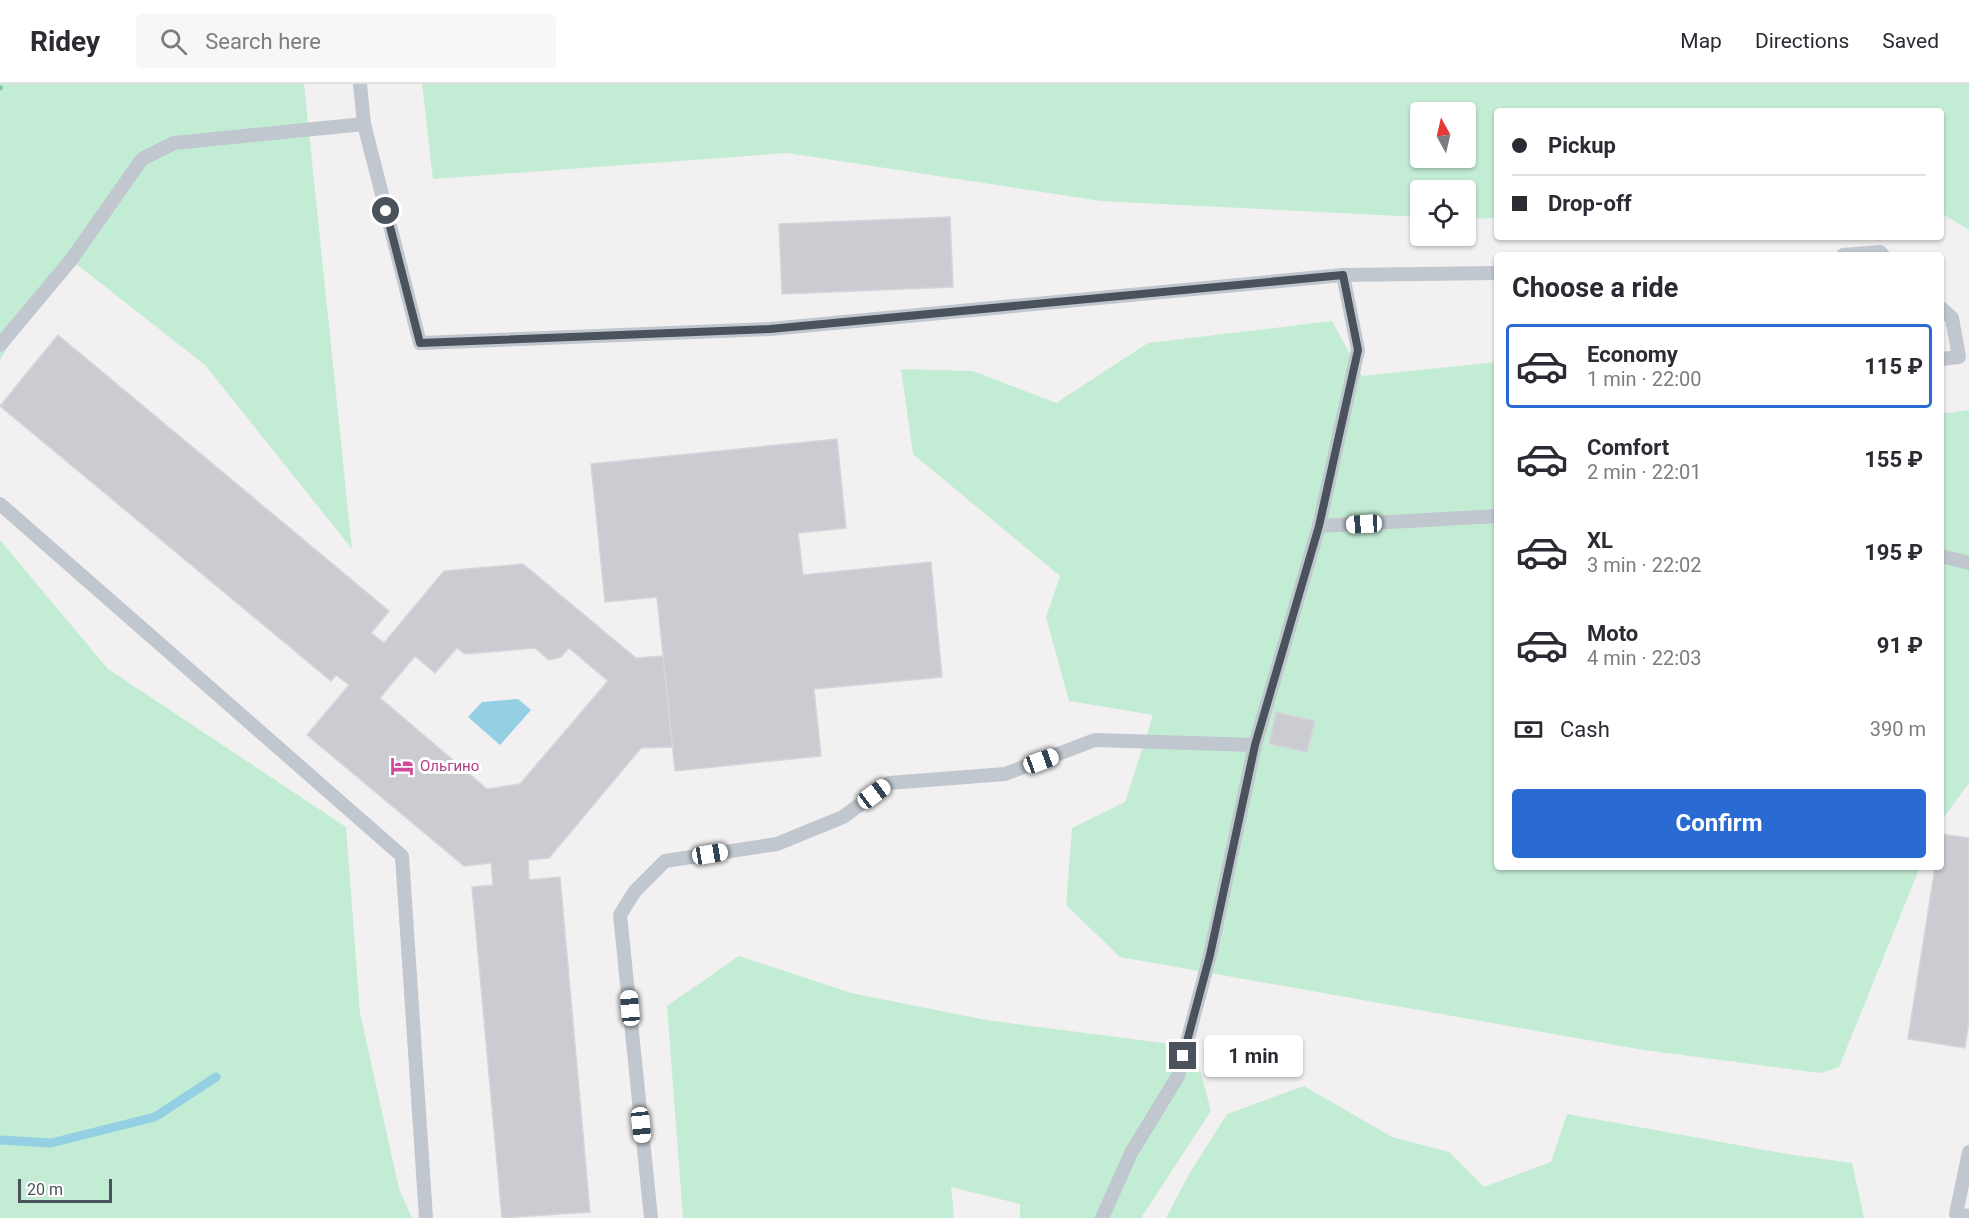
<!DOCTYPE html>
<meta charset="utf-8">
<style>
body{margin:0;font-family:Roboto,sans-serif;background:#f7f7f7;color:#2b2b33;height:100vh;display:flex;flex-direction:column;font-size:22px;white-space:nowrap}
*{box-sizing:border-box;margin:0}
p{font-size:20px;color:#7c7c81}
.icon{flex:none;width:33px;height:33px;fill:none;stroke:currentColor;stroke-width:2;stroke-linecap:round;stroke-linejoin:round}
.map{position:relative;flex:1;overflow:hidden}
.side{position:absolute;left:1494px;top:168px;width:450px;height:618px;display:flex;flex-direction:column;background:#fff;border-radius:6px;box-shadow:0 2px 4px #0004}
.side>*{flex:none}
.banner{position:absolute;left:1494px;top:24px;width:450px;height:132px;border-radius:6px;box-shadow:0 2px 4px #0004;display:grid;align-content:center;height:132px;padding:0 18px;background:#fff}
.needle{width:39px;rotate:352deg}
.controls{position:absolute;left:1410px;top:18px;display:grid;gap:12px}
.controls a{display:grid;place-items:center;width:66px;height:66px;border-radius:6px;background:#fff;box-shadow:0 2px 4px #0004;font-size:30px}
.scale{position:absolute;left:18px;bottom:15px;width:94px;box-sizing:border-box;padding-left:6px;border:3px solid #4a525c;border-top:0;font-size:16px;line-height:21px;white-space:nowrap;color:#4a525c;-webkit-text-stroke:4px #fff;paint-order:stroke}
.end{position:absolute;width:27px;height:27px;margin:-14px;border:8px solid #4a525c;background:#fff;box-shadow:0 0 0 3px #fff}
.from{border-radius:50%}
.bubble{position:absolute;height:42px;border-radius:6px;background:#fff;box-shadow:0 2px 4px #0004;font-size:20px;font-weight:700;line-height:42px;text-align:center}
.car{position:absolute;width:18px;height:36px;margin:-18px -9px;border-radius:8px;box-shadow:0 0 4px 2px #0007;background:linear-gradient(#fff 24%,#345 0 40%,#fff 0 76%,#345 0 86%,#fff 0)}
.banner b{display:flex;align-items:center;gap:21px;height:57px;font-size:22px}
.banner b+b{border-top:2px solid #e1e1e2}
.banner i{width:15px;height:15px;background:#2b2b33}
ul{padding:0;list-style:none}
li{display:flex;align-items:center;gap:18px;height:84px;margin:0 12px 9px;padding:0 6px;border:3px solid transparent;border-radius:6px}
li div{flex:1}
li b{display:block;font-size:22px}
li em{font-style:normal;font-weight:700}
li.active{border-color:#2a6ad3}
li>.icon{width:54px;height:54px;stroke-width:1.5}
h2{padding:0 18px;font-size:27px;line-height:72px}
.pay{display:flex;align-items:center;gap:15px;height:66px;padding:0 18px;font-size:22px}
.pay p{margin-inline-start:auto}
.primary-button{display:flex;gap:12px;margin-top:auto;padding:12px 18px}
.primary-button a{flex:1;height:69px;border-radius:6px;background:#2a6ad3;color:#fff;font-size:24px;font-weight:700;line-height:69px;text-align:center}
header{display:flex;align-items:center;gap:36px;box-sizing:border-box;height:84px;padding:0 30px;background:#fff;border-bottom:2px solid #e1e1e2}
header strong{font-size:28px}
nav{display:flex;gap:33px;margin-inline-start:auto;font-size:21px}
.search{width:420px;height:54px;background:#f7f7f7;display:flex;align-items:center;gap:15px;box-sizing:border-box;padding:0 21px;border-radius:6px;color:#7c7c81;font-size:22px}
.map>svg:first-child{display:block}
.green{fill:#c3ecd5;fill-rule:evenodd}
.water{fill:#94cfe4}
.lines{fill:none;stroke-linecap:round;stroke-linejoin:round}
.stream{stroke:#94cfe4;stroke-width:9}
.building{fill:#cbccd2;stroke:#d5d6db;stroke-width:1.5;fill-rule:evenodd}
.path{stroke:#7ec7a7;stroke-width:4;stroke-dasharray:4.5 3;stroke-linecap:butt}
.lane{stroke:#c0c7ce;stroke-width:14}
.route{stroke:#4a525c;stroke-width:8}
.labels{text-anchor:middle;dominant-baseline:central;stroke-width:6;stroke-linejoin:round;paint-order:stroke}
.hotel-label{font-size:15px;fill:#b23c85;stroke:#fff;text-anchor:start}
</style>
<header>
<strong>Ridey</strong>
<div class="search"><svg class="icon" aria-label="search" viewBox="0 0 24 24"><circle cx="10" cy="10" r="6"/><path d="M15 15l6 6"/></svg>Search here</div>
<nav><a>Map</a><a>Directions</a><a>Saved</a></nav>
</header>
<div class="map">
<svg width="1969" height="1134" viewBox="0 0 1969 1134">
<rect width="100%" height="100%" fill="#f2f0f0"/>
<!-- green -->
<g class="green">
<polygon points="0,0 304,0 352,465 205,281 71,176 32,222 0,276"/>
<path d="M422 0H1969V146L1941 129V27H1497V134L1466 135V106H1420V133L1101 117 787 69 433 95ZM1466 28V74H1420V28Z"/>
<polygon points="1332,237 1362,292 1497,278 1497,783 1920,783 1839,983 1821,989 1644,966 1120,873 1066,821 1072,744 1125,718 1153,631 1069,617 1046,533 1060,492 913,370 901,285 973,287 1056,319 1148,259"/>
<polygon points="1969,326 1969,699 1941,737 1941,330"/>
<polygon points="0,456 108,585 346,743 360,929 399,1105 412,1134 0,1134"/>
<polygon points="739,872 851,909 986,936 1194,963 1211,1027 1141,1134 1020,1134 1020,1120 951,1103 954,1134 683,1134 667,922"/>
<polygon points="1304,1002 1392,1053 1449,1068 1484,1103 1551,1078 1567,1030 1787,1070 1852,1079 1864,1134 1166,1134 1188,1092 1227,1030"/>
</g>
<!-- water -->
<polygon class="water" points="518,615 531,626 500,661 468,633 482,618"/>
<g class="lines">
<!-- stream -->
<polyline class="stream" points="0,1056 51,1059 155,1033 216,993"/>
</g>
<!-- building -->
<g class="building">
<polygon points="950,133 953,203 782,210 779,140"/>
<path d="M58 251 389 527 371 549 384 559 444 487 523 480 636 574 663 572 673 663 641 664 549 774 528 776 529 796 560 793 590 1128 502 1134 472 803 493 801 491 779 464 782 307 651 349 601 336 591 331 597 0 322ZM457 564 465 570 535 564 549 576 561 573 569 564 608 597 520 700 487 705 380 614 415 572 435 589Z"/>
<polygon points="837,355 846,444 798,449 803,491 931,478 942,593 814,605 821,672 675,687 657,513 605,518 591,380"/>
<polygon points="1276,628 1315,637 1307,668 1269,660"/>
<polygon points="1941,750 1969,754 1969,936 1965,964 1908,955 1935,783 1941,783"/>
</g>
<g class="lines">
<!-- path -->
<polyline class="path" points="0,6 2,0"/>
<!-- lane -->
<g class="lane">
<polyline points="360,0 364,40 420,259 770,245 1343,191 1497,189"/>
<polyline points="1843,171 1880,168 1883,171"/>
<polyline points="1343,191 1358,266 1319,442 1497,432"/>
<polyline points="1941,224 1952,234 1959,273 1941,275"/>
<polyline points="0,261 71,176 142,75 174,59 364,40"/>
<polyline points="0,420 402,772 426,1134"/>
<polyline points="1941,472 1969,479"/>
<polyline points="1969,1068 1956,1130 1969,1132"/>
<polyline points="651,1134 620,831 635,807 665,777 777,760 843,733 889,699 1005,690 1095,656 1255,661"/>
<polyline points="1102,1134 1131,1069 1178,992 1210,871 1255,661 1319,442"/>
</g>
</g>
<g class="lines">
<!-- route -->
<polyline class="route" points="386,127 420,259 770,245 1343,191 1358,266 1319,442 1255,661 1210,871 1183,972"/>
</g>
<!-- icons -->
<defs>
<g id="hotel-bare" transform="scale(1.8)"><path d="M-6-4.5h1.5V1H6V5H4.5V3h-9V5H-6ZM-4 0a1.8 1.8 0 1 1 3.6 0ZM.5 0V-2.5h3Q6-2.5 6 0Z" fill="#d1479c" stroke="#fff" stroke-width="2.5" paint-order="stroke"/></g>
</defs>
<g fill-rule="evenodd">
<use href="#hotel-bare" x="402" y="682"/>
</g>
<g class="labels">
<!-- hotel labels -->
<g class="hotel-label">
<text x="420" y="682">Ольгино</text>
</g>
</g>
</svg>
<div class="controls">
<a><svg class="needle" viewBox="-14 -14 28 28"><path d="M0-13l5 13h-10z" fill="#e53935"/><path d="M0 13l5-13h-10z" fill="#7c7c81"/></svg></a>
<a><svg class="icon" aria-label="locate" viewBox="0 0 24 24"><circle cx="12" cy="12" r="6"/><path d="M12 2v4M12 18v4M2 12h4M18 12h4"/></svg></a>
</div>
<div class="scale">20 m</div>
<i class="end from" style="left:386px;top:127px"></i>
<i class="end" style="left:1183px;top:972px"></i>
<div class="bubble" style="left:1204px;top:951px;width:99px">1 min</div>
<i class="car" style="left:1364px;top:440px;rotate:267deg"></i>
<i class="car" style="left:1041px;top:677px;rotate:70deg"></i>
<i class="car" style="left:874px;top:710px;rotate:53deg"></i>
<i class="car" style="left:710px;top:770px;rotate:81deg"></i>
<i class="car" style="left:630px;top:924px;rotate:355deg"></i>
<i class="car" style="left:641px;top:1041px;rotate:174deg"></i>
<div class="banner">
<b><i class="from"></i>Pickup</b>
<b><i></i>Drop-off</b>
</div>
<section class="side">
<h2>Choose a ride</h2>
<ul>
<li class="active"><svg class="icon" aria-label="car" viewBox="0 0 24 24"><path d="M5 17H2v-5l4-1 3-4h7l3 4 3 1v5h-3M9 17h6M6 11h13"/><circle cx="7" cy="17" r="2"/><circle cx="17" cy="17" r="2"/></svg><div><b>Economy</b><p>1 min · 22:00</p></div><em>115 ₽</em></li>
<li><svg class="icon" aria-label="car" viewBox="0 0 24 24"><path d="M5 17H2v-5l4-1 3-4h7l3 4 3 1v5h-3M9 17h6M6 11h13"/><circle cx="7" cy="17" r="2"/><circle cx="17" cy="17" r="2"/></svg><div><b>Comfort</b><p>2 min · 22:01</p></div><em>155 ₽</em></li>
<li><svg class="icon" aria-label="car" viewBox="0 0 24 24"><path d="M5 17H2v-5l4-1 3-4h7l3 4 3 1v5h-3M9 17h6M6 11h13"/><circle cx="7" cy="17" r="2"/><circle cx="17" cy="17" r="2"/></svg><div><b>XL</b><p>3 min · 22:02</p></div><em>195 ₽</em></li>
<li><svg class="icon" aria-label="car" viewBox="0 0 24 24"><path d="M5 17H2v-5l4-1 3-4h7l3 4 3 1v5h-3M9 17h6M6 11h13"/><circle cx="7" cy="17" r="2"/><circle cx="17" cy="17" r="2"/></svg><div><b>Moto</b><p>4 min · 22:03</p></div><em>91 ₽</em></li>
</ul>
<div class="pay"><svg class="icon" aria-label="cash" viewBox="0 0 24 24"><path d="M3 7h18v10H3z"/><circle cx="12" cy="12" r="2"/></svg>Cash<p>390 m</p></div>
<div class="primary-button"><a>Confirm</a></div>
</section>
</div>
